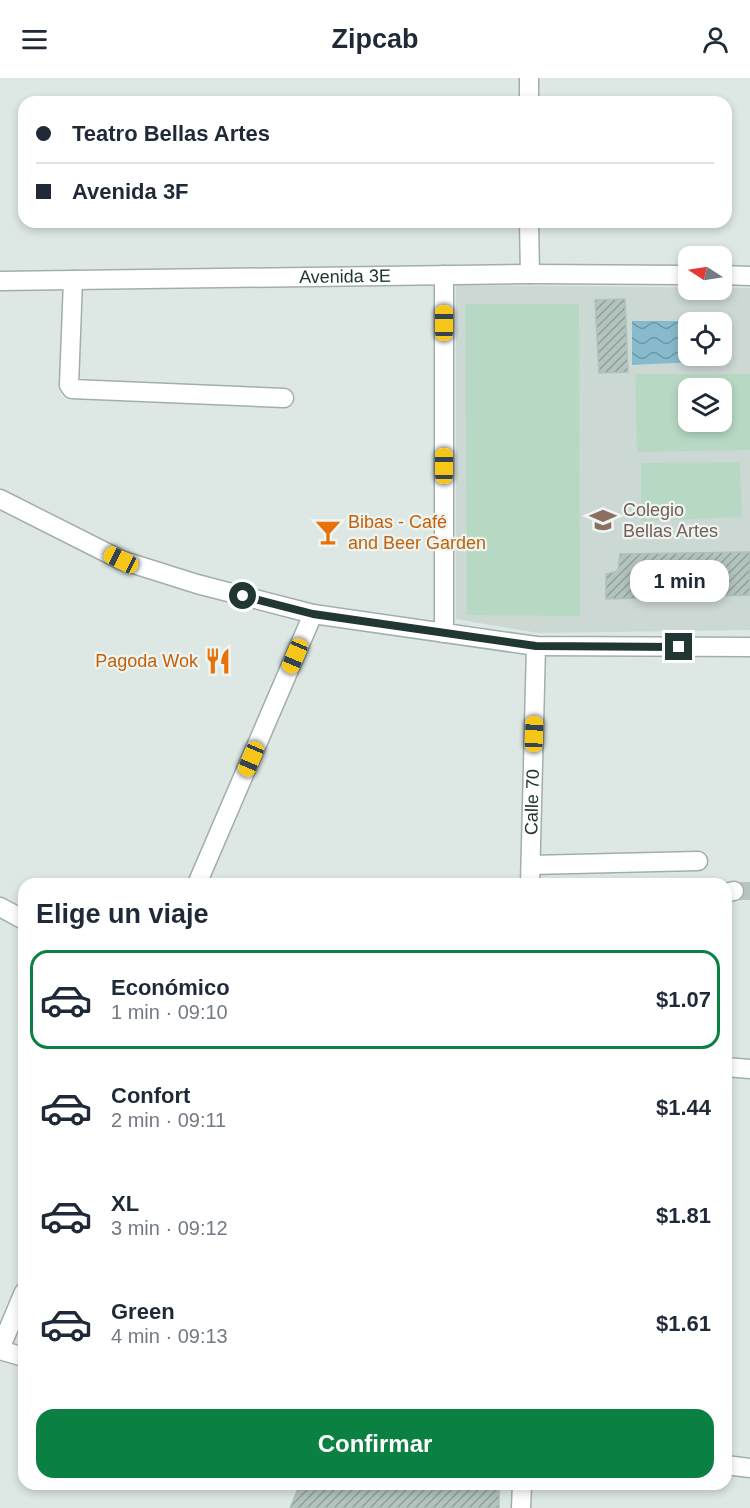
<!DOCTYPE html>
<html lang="es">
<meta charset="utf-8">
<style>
body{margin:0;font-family:Arial,sans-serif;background:#f6f6f7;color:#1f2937;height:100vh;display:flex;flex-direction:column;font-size:22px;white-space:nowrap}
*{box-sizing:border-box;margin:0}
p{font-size:20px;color:#747a83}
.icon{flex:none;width:33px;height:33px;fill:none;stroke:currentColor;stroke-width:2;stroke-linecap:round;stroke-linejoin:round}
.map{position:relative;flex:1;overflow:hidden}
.sheet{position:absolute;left:18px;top:800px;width:714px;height:612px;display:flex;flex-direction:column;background:#fff;border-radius:18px;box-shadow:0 3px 9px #0003}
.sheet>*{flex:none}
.top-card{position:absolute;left:18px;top:18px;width:714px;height:132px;border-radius:18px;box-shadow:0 3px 9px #0003;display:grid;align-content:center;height:132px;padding:0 18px;background:#fff}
.needle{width:39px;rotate:282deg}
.fabs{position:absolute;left:678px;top:168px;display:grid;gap:12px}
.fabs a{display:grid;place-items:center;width:54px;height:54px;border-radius:12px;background:#fff;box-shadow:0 3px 9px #0003;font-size:30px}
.end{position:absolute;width:27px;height:27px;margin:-14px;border:8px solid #203733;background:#fff;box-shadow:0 0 0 3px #fff}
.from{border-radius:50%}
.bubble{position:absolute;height:42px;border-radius:18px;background:#fff;box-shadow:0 3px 9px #0003;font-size:20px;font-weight:800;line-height:42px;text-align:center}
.car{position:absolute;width:18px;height:36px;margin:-18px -9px;border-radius:8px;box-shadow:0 0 4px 2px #0007;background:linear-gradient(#f5c518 24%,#345 0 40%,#f5c518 0 76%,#345 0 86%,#f5c518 0)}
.top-card b{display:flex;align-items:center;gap:21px;height:57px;font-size:22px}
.top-card b+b{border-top:2px solid #e0e1e3}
.top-card i{width:15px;height:15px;background:#1f2937}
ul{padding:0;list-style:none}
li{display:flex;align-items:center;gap:18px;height:99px;margin:0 12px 9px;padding:0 6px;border:3px solid transparent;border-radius:18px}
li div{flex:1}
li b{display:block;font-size:22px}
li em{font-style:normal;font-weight:800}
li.selected{border-color:#0b8043}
li>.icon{width:54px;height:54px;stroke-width:1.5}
h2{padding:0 18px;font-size:27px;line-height:72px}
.primary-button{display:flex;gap:12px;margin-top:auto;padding:12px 18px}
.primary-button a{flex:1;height:69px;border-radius:18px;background:#0b8043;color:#fff;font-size:24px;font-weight:800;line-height:69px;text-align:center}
header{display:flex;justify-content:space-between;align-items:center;height:78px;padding:0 18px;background:#fff;font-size:27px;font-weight:800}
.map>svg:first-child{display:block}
.built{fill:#ccd8d4;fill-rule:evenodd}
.pitch{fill:#b7d9c4;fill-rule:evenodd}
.water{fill:url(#water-waves)}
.building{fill:url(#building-hatch);stroke:#b0c1bc;stroke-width:1.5}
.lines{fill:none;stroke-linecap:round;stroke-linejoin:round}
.minor-tunnel{stroke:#b7c5c1;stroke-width:18;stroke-dasharray:18 9;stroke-linecap:butt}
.minor-casing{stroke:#a1afac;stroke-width:21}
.minor{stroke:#fff;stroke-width:18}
.route{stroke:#203733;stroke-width:8}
.labels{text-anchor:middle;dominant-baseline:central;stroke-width:4.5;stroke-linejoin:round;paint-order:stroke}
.street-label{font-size:18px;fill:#203733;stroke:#edf5f2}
.education-label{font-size:18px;fill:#785e54;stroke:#edf5f2;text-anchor:start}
.food-label{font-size:18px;fill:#c56008;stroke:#edf5f2;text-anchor:start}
</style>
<header><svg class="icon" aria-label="menu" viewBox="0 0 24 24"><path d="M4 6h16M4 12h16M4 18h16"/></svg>Zipcab<svg class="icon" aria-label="person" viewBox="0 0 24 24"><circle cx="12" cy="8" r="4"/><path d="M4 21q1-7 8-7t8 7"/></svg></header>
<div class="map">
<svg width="750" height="1430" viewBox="0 0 750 1430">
<defs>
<pattern id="water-waves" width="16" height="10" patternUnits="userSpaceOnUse" patternTransform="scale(1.5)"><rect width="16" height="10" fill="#87bacc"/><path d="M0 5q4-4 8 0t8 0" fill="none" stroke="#6e98a6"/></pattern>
<pattern id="building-hatch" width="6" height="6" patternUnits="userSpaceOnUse" patternTransform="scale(1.5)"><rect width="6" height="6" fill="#b3c3be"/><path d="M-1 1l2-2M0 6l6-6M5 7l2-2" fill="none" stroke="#919f9b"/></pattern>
</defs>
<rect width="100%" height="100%" fill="#dde8e5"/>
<!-- built -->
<path class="built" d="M456 207 750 210V552L538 555 456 541ZM688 244H722V278H688ZM688 310H722V344H688Z"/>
<!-- pitch -->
<g class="pitch">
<polygon points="465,226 579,226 580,538 467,537"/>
<path d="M635 296H750V372L637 374ZM688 310H722V344H688Z"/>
<polygon points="740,384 742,439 641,443 641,385"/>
</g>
<!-- water -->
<polygon class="water" points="632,243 717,243 688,244 688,278 717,278 717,283 632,287"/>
<!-- building -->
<g class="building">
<polygon points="625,221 628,294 599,295 595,222"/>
<polygon points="750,474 750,517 606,521 606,496 618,493 620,476"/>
<polygon points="300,1406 499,1406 499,1430 290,1430"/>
</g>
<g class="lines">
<!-- minor-tunnel -->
<polyline class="minor-tunnel" points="734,813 750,813"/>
<!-- minor casing -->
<g class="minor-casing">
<g id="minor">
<polyline points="529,0 529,24"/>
<polyline points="529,144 530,196"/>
<polyline points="444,197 444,555"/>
<polyline points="722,197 750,198"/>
<polyline points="73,202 69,307 72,311 284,320"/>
<path id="s1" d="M0 203 530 196 688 197"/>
<polyline points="0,421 121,482 197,506 313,536 536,568 750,569"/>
<polyline points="531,787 698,783"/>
<polyline points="197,806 313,536"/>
<path id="s2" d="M530 806 536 568"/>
<polyline points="729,814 734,813"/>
<polyline points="0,829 24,842"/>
<polyline points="726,989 750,991"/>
<polyline points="0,1271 24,1214"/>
<polyline points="0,1272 24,1279"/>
<polyline points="726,1387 750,1390"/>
<polyline points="521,1430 522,1406"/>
</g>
</g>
<!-- minor -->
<use href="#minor" class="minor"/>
</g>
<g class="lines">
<!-- route -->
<polyline class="route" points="243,518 313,536 536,568 679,569"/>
</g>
<!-- icons -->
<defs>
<g id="school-bare" transform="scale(2.07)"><path d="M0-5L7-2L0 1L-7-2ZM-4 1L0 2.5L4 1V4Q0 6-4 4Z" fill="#8d6e63" stroke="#edf5f2" stroke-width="2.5" paint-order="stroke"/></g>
<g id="bar-bare" transform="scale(2.07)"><path d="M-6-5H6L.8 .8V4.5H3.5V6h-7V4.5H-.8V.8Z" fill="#e8710a" stroke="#edf5f2" stroke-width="2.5" paint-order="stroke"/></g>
<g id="restaurant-bare" transform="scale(2.07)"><path d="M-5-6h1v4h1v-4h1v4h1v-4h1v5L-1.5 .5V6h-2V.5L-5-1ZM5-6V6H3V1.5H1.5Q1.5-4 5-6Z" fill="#e8710a" stroke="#edf5f2" stroke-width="2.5" paint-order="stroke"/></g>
</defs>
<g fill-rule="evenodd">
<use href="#school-bare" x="603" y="442"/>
<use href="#bar-bare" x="328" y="454"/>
<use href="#restaurant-bare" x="218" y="583"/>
</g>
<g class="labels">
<!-- street labels -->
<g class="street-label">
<text stroke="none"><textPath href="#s1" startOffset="345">Avenida 3E</textPath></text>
<text stroke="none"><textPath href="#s2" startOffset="82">Calle 70</textPath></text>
</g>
<!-- education labels -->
<g class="education-label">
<text x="623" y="432">Colegio<tspan x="623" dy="21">Bellas Artes</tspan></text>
</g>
<!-- food labels -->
<g class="food-label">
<text x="348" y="444">Bibas - Café<tspan x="348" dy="21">and Beer Garden</tspan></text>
<text x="198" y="583" text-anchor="end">Pagoda Wok</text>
</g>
</g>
</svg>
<div class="fabs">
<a><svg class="needle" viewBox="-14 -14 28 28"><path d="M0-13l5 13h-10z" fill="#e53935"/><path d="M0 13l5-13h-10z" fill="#747a83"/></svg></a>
<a><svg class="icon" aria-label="locate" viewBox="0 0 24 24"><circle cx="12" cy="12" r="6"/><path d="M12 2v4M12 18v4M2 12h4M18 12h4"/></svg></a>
<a><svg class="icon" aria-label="layers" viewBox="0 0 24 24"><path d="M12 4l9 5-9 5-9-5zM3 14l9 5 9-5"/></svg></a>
</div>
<i class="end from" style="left:243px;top:518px"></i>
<i class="end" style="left:679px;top:569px"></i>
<div class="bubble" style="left:630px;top:482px;width:99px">1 min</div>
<i class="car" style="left:444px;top:245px;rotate:0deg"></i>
<i class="car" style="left:444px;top:388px;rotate:0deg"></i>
<i class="car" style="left:121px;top:482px;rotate:297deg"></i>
<i class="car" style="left:295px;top:578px;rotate:203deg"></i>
<i class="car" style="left:534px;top:656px;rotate:2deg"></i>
<i class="car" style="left:251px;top:681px;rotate:203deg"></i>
<div class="top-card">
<b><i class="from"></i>Teatro Bellas Artes</b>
<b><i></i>Avenida 3F</b>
</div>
<section class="sheet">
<h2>Elige un viaje</h2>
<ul>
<li class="selected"><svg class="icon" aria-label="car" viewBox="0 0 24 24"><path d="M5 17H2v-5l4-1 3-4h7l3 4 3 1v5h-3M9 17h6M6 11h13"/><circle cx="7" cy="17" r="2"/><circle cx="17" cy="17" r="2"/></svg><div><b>Económico</b><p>1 min · 09:10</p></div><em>$1.07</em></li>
<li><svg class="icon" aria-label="car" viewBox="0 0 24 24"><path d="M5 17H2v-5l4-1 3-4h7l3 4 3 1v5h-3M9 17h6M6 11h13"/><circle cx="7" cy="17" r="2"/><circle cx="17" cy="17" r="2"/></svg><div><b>Confort</b><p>2 min · 09:11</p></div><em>$1.44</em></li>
<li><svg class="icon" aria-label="car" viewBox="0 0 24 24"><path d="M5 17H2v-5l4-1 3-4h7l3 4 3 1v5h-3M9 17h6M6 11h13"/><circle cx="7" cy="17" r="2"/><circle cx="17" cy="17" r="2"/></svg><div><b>XL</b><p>3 min · 09:12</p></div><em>$1.81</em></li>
<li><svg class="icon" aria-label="car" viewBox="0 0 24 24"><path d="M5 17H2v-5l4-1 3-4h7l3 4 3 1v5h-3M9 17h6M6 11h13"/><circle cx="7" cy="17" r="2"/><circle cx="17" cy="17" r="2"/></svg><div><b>Green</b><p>4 min · 09:13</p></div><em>$1.61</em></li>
</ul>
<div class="primary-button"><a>Confirmar</a></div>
</section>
</div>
